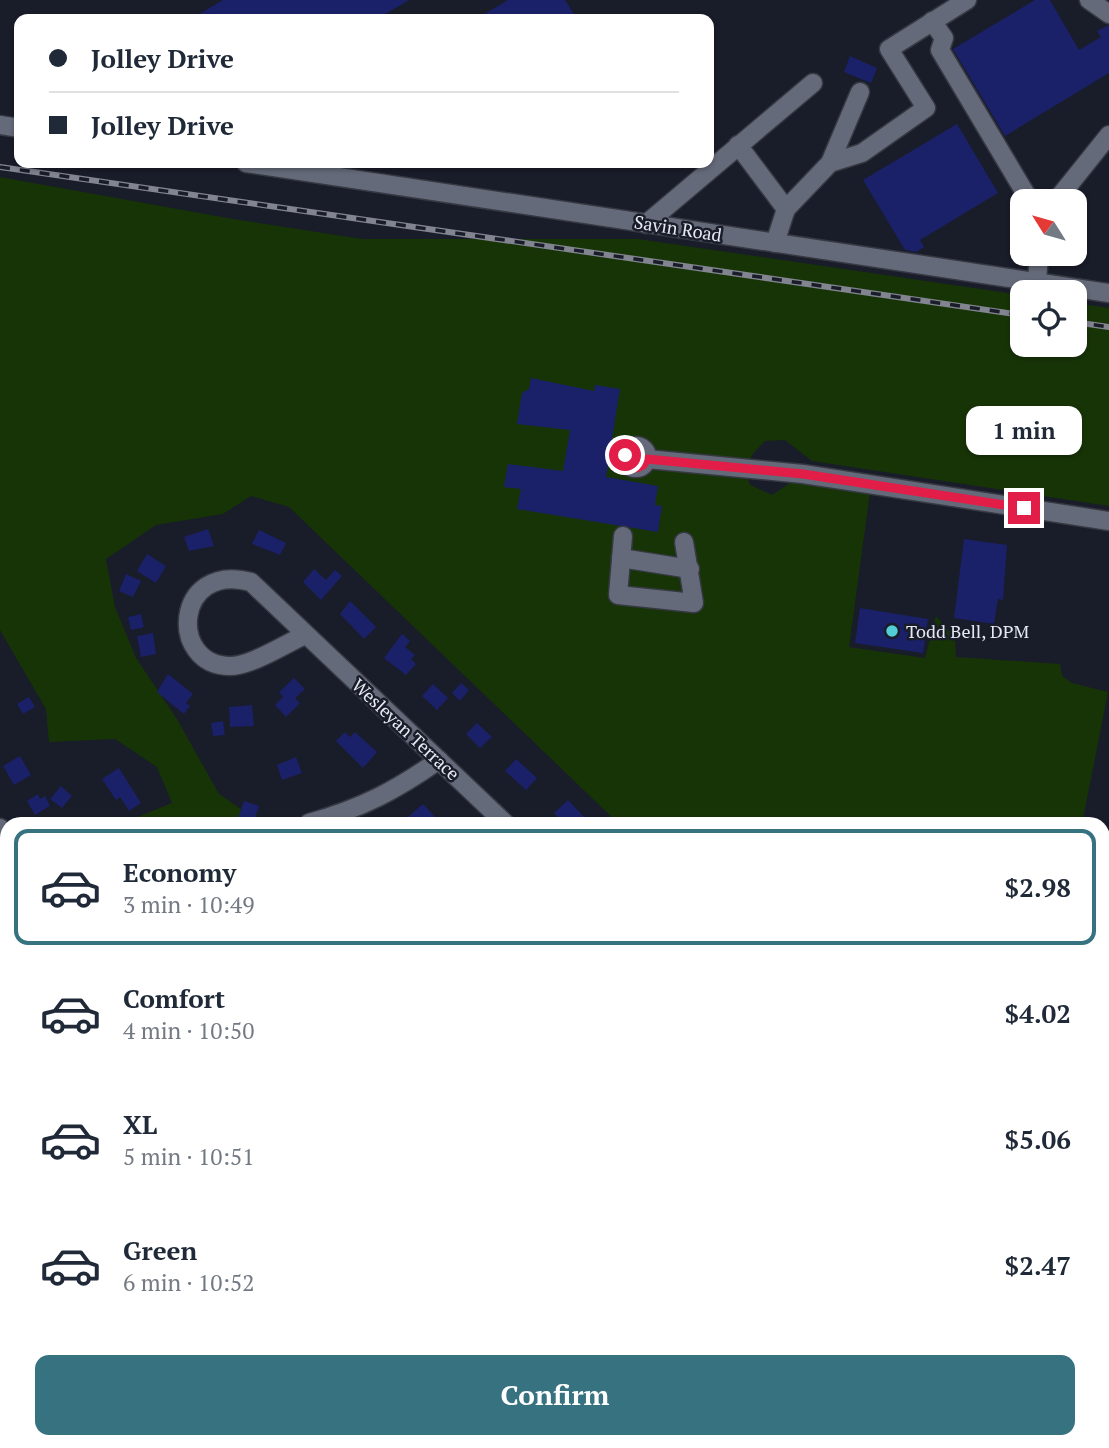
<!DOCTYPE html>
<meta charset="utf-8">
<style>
body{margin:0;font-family:"PT Serif",serif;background:#f2f2f3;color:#1f2937;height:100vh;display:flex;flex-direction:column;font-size:26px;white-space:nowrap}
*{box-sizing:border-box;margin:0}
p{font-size:23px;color:#747a83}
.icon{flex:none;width:38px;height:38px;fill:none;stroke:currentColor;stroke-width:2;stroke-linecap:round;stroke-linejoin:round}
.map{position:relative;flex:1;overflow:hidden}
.details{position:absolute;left:0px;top:817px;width:1110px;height:632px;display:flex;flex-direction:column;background:#fff;border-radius:21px 21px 0 0;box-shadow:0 2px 5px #0004}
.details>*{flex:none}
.banner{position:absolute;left:14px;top:14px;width:700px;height:154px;border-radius:14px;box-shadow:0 2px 5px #0004;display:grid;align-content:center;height:154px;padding:0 35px;background:#fff}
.needle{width:46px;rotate:307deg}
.fabs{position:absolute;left:1010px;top:189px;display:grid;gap:14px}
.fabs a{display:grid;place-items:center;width:77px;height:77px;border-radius:14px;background:#fff;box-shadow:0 2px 5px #0004;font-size:35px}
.end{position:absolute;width:32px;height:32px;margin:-16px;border:9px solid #e11d48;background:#fff;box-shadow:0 0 0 4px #fff}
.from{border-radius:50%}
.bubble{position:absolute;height:49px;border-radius:14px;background:#fff;box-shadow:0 2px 5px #0004;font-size:23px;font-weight:700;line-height:49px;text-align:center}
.banner b{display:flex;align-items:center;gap:24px;height:66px;font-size:26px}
.banner b+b{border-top:2px solid #e0e1e3}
.banner i{width:18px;height:18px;background:#1f2937}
ul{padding:12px 0 0;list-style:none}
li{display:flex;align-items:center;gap:21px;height:116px;margin:0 14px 10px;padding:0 21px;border:4px solid transparent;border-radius:14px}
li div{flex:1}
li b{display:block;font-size:26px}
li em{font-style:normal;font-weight:700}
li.selected{border-color:#36727f}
li>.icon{width:63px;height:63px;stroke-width:1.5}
.button{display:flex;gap:14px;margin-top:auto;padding:14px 35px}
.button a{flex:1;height:80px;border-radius:14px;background:#36727f;color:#fff;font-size:28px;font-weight:700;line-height:80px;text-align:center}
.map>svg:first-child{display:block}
.green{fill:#173407}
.building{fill:#1a2168}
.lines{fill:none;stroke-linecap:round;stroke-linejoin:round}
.minor-casing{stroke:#363942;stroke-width:21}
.major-casing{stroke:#363942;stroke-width:21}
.path{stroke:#727580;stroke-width:2.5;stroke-dasharray:7 3.5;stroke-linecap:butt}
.minor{stroke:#656a7a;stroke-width:18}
.major{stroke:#a39770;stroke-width:18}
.rail-casing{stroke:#828590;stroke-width:6}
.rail{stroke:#191c29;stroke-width:3.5;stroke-dasharray:10;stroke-linecap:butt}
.route{stroke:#e11d48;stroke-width:9}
.poi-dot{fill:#52ccd6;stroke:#191c29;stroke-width:2.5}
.labels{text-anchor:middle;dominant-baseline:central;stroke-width:5;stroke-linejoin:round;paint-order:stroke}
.street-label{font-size:18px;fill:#e6e9f2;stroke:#191c29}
.poi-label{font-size:18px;fill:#e6e9f2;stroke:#191c29;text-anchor:start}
</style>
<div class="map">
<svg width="1109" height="1448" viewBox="0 0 1109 1448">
<rect width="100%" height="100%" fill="#191c29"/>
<!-- green -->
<g class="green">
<polygon points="0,177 233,219 362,239 638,239 1022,295 1022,345 1074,345 1075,303 1109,308 1109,506 812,461 785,440 765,441 752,455 745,469 750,485 772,495 803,474 871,485 849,647 925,658 936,616 955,637 956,657 1060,664 1062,676 1072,683 1108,692 1082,824 619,824 289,507 251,496 223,514 156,525 106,559 115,607 136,658 177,719 219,794 263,824 120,824 172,803 157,767 115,739 49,742 46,709 0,630"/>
<polygon points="1103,911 1109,913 1109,1191 1102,1186"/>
</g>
<!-- building -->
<g class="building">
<polygon points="223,0 409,0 377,19 191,19"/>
<polygon points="508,0 565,0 577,19 476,19"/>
<polygon points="1035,0 1050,0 1079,50 1101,37 1097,31 1109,25 1109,73 1005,136 953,49"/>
<polygon points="850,56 877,68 871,83 844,72"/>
<polygon points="957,124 998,193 920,240 924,247 916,252 905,250 863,180"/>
<polygon points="531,378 594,391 595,385 620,389 606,477 658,486 655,505 662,506 658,532 517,509 521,489 504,487 508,464 563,471 570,430 517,424 522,393 529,389"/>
<polygon points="208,529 214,546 189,551 184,537"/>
<polygon points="259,530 286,543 280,555 252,544"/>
<polygon points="964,539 1007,545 1003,600 998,599 994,624 954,618"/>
<polygon points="147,554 166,566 156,583 137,571"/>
<polygon points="314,569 326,580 335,570 342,576 321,600 303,582"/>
<polygon points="126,574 141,581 133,597 119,591"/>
<polygon points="350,601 376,627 364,639 340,614"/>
<polygon points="860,608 928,619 923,653 855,643"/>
<polygon points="141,614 144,627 131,630 128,617"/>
<polygon points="153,633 156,654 141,657 137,636"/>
<polygon points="402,634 410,641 405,647 415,655 411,659 416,664 406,675 384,658"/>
<polygon points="168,674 193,694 186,703 190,706 184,714 157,692"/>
<polygon points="294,678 305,689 295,698 300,703 286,717 275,705 283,697 279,692"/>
<polygon points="461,683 469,690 460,701 452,693"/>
<polygon points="433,684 448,698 437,710 422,696"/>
<polygon points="29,697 35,707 23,714 17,704"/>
<polygon points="252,705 254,726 230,727 229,707"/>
<polygon points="223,721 225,735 213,736 211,723"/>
<polygon points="477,723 492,737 480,748 466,734"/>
<polygon points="345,732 350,737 355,732 377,752 363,768 336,741"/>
<polygon points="20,756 31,775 14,785 3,766"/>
<polygon points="296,757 302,773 282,780 277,765"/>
<polygon points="516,759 537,778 526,790 505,771"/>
<polygon points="119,768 141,803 129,811 120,797 116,800 102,779"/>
<polygon points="61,786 72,796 62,808 50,799"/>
<polygon points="38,794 40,799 45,796 50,806 35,815 27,801"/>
<polygon points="568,800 586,819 580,824 554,824 559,819 554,813"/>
<polygon points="244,801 259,806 253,824 237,821"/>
<polygon points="423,804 436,818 429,824 400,824"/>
</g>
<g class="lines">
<!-- minor casing -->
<g class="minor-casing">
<g id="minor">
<polyline points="1089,0 1109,14"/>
<polyline points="932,21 944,38 940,50 1030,201"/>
<polyline points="0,125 19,128"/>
<polyline points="738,145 786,209 775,243"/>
<polyline points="246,163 1109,293"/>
<polyline points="830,163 862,153 926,108 889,49 967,0"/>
<polyline points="1056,201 1109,135"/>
<polyline points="786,209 830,163 860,92"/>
<polyline points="646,224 813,83"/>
<polyline points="1037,282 1039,254"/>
<circle cx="636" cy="457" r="11"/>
<polyline points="647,459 803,474 1109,521"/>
<polyline points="623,536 618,595 694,603 684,542"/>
<polyline points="621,558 690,569"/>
<path d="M305 635C285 644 251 666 230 666 168 666 174 561 251 582L506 824"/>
<path d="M309 823C362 808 395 791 439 760"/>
<polyline points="0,828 7,840"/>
<polyline points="370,1442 373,1448"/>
</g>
</g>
<!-- major casing -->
<g class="major-casing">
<g id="major">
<polyline points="1102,1273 1109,1264"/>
<polyline points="1102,1321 1109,1312"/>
<polyline points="982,1448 987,1442"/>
<polyline points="1016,1448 1020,1442"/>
</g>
</g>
<!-- path -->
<g class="path">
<polyline points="785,1442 793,1448"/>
<polyline points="851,1442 856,1447"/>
<polyline points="775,1448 779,1442"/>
</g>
<!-- minor -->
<use href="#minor" class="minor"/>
<!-- major -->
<use href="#major" class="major"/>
<!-- rail casing -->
<g class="rail-casing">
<g id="rail">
<polyline points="0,167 1022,315"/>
<polyline points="1074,322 1109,327"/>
</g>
</g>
<!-- rail -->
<use href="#rail" class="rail"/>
</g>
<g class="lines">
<!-- route -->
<polyline class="route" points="625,455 626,462 636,468 643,465 647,459 803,474 1024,508"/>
</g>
<!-- markers -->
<circle class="poi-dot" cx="892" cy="631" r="7"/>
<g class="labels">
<!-- street labels -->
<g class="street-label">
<text transform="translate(678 228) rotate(9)">Savin Road</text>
<text transform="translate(406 729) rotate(43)">Wesleyan Terrace</text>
</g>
<!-- poi labels -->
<g class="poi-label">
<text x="906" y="631">Todd Bell, DPM</text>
</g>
</g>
</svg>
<div class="fabs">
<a><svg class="needle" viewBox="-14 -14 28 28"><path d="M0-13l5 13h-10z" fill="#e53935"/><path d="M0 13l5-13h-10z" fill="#747a83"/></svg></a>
<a><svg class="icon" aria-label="locate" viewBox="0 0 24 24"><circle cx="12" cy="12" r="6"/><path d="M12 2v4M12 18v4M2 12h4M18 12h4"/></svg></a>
</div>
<i class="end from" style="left:625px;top:455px"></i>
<i class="end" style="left:1024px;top:508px"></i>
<div class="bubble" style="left:966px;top:406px;width:116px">1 min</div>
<div class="banner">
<b><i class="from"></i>Jolley Drive</b>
<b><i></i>Jolley Drive</b>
</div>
<section class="details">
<ul>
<li class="selected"><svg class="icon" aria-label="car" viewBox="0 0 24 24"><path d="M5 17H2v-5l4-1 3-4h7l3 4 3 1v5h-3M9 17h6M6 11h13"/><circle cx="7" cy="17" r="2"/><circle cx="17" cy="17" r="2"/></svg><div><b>Economy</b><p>3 min · 10:49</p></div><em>$2.98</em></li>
<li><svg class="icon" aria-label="car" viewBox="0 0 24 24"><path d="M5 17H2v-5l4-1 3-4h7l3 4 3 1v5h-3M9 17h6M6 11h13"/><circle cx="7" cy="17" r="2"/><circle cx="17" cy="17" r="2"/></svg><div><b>Comfort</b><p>4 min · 10:50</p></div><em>$4.02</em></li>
<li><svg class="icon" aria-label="car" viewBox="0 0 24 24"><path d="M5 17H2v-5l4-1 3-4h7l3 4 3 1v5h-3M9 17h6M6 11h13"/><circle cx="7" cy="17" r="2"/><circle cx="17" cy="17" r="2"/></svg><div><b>XL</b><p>5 min · 10:51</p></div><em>$5.06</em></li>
<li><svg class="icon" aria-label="car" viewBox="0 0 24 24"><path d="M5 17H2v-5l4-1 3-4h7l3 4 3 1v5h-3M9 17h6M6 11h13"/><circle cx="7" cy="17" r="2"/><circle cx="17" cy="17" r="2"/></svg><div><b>Green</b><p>6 min · 10:52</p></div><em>$2.47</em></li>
</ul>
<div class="button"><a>Confirm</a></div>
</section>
</div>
